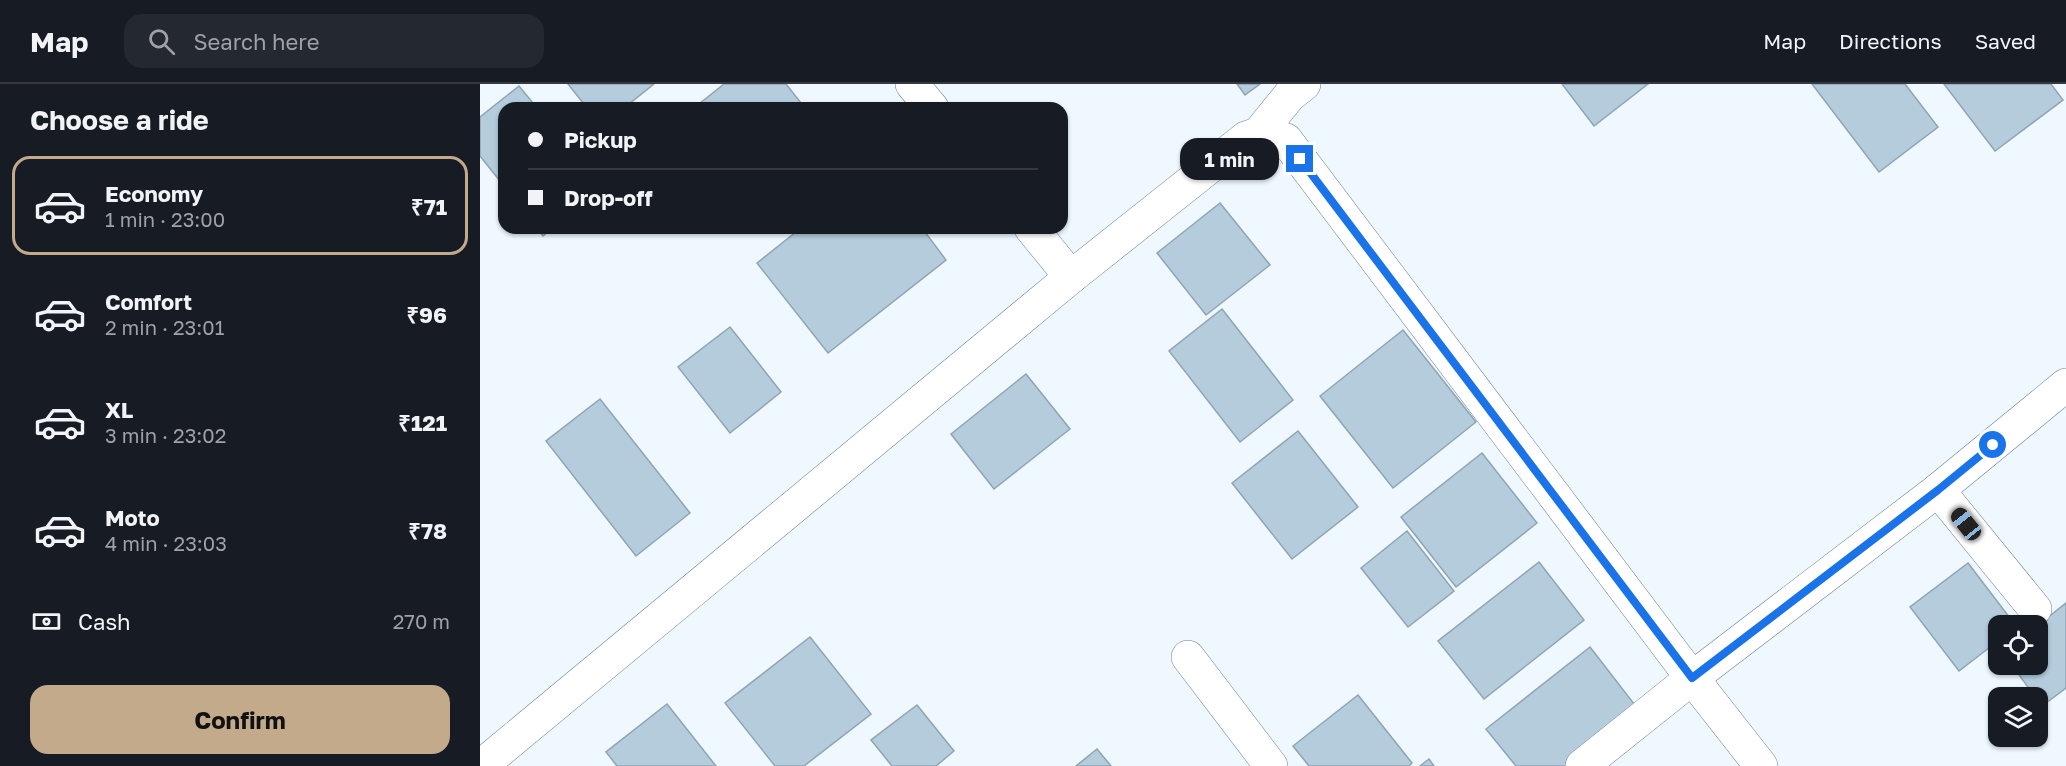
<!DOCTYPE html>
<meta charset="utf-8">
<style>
body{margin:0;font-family:"Golos Text",sans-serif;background:#242831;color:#f1f3f6;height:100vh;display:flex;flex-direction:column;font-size:22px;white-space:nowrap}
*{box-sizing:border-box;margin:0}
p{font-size:20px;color:#9ea1a6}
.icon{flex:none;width:33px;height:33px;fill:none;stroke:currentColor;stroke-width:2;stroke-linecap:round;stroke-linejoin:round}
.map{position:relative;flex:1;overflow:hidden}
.details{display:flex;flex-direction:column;background:#171b24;width:480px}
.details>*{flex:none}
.guide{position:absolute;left:18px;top:18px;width:570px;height:132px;border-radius:18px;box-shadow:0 2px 4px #0004;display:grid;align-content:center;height:132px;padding:0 30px;background:#171b24}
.fabs{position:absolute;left:1508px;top:531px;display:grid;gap:12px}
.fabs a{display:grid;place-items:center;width:60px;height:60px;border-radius:12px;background:#171b24;box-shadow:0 2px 4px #0004;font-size:30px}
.end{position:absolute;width:27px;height:27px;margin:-14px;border:8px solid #1a73e8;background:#fff;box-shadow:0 0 0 3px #fff}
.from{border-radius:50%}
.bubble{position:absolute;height:42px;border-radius:18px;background:#171b24;box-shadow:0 2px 4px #0004;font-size:20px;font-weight:700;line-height:42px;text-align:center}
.car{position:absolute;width:18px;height:36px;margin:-18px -9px;border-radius:8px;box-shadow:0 0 4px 2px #0007;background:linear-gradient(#222 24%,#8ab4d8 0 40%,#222 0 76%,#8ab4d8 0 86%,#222 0)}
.guide b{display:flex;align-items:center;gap:21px;height:57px;font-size:22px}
.guide b+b{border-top:2px solid #363941}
.guide i{width:15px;height:15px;background:#f1f3f6}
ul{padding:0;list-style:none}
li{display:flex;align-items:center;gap:18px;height:99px;margin:0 12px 9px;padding:0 18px;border:3px solid transparent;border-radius:18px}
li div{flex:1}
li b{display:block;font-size:22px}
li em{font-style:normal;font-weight:700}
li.on{border-color:#c3aa8b}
li>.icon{width:54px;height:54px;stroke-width:1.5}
h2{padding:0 30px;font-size:27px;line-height:72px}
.pay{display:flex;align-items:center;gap:15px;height:66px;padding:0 30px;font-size:22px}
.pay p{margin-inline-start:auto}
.button{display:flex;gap:12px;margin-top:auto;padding:12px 30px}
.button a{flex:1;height:69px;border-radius:18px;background:#c3aa8b;color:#111;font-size:24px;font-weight:700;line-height:69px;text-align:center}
header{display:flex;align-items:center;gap:36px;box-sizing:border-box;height:84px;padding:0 30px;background:#171b24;border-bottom:2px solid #363941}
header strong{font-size:28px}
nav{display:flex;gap:33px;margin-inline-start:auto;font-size:21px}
.search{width:420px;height:54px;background:#242831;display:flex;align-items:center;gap:15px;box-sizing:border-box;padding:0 21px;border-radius:18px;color:#9ea1a6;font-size:22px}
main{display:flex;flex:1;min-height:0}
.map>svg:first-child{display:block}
.building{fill:#b4ccdc;stroke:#8da5b4;stroke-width:1.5}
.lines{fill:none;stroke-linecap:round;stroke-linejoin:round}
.minor-casing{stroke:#6c8291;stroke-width:34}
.minor{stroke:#fff;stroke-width:33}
.route{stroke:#1a73e8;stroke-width:8}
</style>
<header>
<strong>Map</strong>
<div class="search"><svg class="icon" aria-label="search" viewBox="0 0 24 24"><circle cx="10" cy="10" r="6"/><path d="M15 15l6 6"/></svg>Search here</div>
<nav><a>Map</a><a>Directions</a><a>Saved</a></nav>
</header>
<main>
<section class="details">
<h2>Choose a ride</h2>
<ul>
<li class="on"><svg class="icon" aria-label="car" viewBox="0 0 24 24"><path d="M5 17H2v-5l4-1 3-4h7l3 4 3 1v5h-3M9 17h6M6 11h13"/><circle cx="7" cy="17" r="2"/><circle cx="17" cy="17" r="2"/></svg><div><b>Economy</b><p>1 min · 23:00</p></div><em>₹71</em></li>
<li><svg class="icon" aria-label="car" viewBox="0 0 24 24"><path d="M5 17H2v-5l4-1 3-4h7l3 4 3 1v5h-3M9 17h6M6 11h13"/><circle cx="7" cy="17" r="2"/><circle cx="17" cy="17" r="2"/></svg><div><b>Comfort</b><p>2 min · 23:01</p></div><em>₹96</em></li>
<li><svg class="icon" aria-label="car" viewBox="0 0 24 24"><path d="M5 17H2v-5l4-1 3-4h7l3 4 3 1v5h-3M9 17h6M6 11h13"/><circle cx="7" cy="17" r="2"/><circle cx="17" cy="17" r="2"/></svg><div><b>XL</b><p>3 min · 23:02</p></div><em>₹121</em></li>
<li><svg class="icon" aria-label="car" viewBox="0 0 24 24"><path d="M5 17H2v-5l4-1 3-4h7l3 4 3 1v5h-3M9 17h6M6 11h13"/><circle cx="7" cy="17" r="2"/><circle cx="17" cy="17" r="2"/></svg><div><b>Moto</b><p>4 min · 23:03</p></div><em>₹78</em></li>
</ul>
<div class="pay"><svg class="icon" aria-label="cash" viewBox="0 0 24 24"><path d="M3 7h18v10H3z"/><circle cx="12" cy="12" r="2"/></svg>Cash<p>270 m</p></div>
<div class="button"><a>Confirm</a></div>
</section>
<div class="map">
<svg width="1586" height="682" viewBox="0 0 1586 682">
<rect width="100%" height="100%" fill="#eff8ff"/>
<!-- building -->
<g class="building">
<polygon points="88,0 174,0 144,24 107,24"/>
<polygon points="244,0 306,0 325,24 214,24"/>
<polygon points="757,0 780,0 765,11"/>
<polygon points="1082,0 1168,0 1114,42"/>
<polygon points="1332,0 1425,0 1458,43 1399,88"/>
<polygon points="1464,0 1571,0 1583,16 1515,67"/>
<polygon points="39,2 57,24 24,24 24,102 0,72 0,33"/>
<polygon points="740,119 790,181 726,231 677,169"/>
<polygon points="57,144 73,144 63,152"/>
<polygon points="321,144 442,144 466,176 348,269 277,179"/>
<polygon points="742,225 813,316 760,358 689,267"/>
<polygon points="250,243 301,308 250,349 198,283"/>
<polygon points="923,246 996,338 913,404 840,312"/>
<polygon points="546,290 590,345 514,405 471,350"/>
<polygon points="120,315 210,429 156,472 66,357"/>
<polygon points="818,347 878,423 812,475 752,399"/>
<polygon points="1002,369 1057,439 976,503 921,433"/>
<polygon points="927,447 974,507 928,543 881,484"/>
<polygon points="1059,478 1104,536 1004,615 958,557"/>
<polygon points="1488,479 1536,542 1518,542 1518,557 1479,587 1430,523"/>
<polygon points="1586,519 1586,604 1562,622 1531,580 1557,580 1557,542"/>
<polygon points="330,553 391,630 324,682 295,682 245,619"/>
<polygon points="1110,563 1158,625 1086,682 1036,682 1006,645"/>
<polygon points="878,611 932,679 929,682 829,682 813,662"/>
<polygon points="187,620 236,682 137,682 126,668"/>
<polygon points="437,621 474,667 456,682 412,682 391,656"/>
<polygon points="617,665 631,682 596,682"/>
<polygon points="949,675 954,682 940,682"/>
</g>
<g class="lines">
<!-- minor casing -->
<g class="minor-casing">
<g id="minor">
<polyline points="432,0 452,24"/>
<polyline points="779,49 809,12 824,0"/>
<polyline points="551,144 591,193"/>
<polyline points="1458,406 1555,525"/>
<polyline points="708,573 791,682"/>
<path d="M1 682 591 193 766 54C782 48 791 49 806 56L1212 594 1281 682"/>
<polyline points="1102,682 1212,594 1458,406 1586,301"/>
</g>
</g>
<!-- minor -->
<use href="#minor" class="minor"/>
</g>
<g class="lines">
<!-- route -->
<polyline class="route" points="820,75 1212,594 1458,406 1513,361"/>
</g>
</svg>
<div class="fabs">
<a><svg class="icon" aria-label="locate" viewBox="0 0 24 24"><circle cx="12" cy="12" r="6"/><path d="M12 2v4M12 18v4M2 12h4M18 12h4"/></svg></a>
<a><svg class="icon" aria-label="layers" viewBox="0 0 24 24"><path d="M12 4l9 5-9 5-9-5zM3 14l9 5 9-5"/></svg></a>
</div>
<i class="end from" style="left:1513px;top:361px"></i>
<i class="end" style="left:820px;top:75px"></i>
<div class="bubble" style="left:700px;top:54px;width:99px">1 min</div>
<i class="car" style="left:1486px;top:440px;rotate:321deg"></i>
<div class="guide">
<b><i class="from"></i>Pickup</b>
<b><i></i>Drop-off</b>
</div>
</div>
</main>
